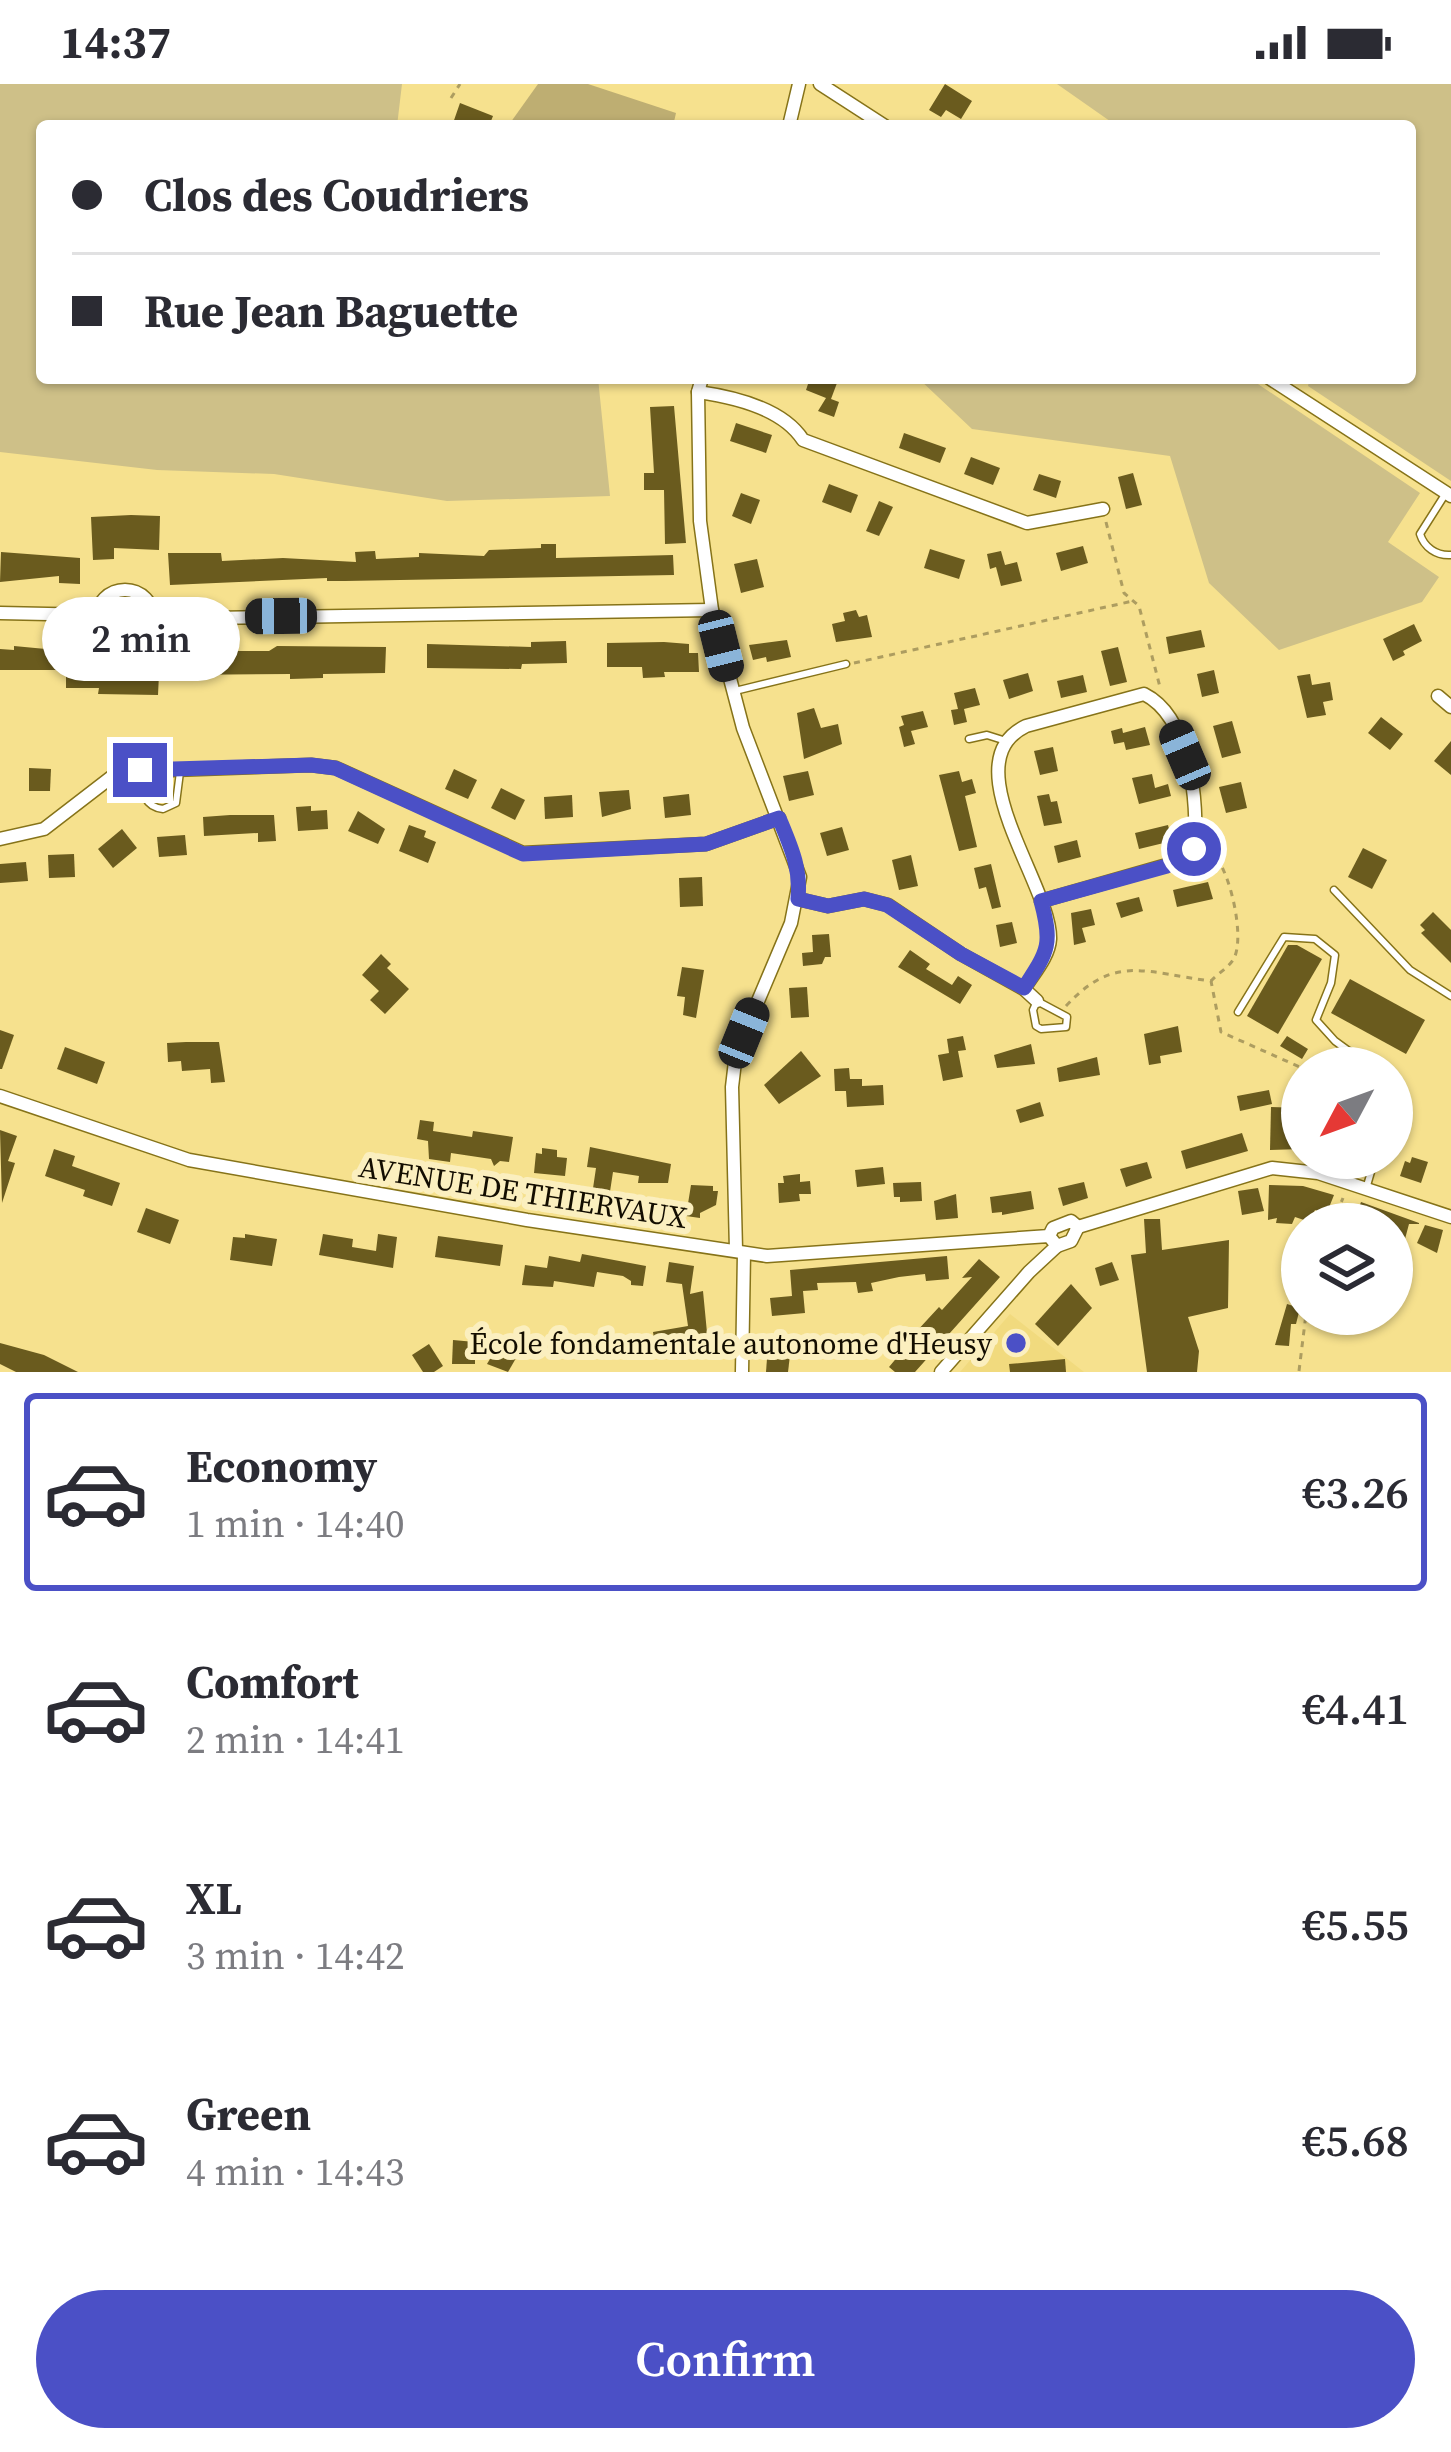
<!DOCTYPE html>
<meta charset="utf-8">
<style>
body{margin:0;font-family:"Source Serif 4",serif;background:#f7f7f7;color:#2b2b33;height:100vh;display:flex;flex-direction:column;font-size:45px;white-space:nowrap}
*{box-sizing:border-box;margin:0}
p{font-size:39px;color:#7c7c81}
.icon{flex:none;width:66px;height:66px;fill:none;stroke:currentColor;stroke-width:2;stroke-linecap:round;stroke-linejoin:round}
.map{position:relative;height:1288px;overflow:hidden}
.panel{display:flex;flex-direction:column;background:#fff;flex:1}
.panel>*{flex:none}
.guide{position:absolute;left:36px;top:36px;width:1380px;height:264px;border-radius:12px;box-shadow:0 3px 9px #0004;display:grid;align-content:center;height:264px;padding:0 36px;background:#fff}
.needle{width:78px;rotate:229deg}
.buttons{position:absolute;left:1281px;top:963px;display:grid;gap:24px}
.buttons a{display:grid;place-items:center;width:132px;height:132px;border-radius:50%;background:#fff;box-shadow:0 3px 9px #0004;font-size:60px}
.end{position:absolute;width:54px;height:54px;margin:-27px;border:15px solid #4b50c6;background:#fff;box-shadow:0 0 0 6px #fff}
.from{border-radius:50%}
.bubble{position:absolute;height:84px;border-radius:42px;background:#fff;box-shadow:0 3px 9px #0004;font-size:39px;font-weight:600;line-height:84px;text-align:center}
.car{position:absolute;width:36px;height:72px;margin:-36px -18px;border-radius:15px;box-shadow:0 0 9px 3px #0007;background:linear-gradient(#222 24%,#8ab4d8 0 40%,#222 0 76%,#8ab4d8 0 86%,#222 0)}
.guide b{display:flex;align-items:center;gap:42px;height:114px;font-size:45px}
.guide b+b{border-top:3px solid #e1e1e2}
.guide i{width:30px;height:30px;background:#2b2b33}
ul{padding:21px 0 0;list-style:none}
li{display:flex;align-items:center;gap:36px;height:198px;margin:0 24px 18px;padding:0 12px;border:6px solid transparent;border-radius:12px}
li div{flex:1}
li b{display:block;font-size:45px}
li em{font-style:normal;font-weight:600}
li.active{border-color:#4b50c6}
li>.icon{width:108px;height:108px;stroke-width:1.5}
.button{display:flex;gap:24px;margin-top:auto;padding:24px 36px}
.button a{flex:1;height:138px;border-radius:72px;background:#4b50c6;color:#fff;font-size:48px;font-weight:600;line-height:138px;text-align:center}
.status{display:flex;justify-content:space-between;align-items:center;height:84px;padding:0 60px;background:#fff;direction:ltr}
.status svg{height:33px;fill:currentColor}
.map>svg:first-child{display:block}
.built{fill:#f1da7e}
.green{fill:#cec088}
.forest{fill:#beae72}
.building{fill:#6a5b1e}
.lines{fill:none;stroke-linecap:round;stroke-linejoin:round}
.lane-casing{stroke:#867319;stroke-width:9}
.street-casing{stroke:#867319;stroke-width:15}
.path{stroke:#ad9d60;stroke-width:3;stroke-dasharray:6 6;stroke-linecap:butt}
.lane{stroke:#fff;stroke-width:6}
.street{stroke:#fff;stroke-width:12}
.route{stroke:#4b50c6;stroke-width:15}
.poi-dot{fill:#4b50c6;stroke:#fbefbf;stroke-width:4.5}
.labels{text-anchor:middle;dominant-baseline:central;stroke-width:12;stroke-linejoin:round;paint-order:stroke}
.street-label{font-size:30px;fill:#130d00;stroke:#fbefbf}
.poi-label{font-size:30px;fill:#130d00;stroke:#fbefbf;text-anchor:end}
</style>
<div class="status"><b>14:37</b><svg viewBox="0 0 49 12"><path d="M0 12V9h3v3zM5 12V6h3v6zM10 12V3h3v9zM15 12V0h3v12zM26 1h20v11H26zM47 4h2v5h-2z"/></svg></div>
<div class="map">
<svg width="1451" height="1288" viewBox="0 0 1451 1288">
<rect width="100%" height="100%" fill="#f6e18e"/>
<!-- built -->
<polygon class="built" points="1010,1230 1084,1288 960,1288"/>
<!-- green -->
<g class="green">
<polygon points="0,0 402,0 397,42 42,42 42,294 598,294 610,412 447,417 274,390 157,386 0,368"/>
<polygon points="1057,0 1451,0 1451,397 1308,302 1310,294 1410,294 1410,42 1117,42"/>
<polygon points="918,294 1249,294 1420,409 1388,458 1439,493 1422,518 1279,566 1209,499 1170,372 972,345"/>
</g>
<!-- forest -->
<polygon class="forest" points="538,0 588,0 676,29 673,42 508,42"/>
<!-- building -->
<g class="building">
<polygon points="945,0 972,17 961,35 946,26 941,33 929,26"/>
<polygon points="460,19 493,32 489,42 452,42"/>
<polygon points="810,294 837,299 831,315 839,318 834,333 818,327 826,314 806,306"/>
<polygon points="674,322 686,459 665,460 664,406 644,406 644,389 654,389 650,323"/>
<polygon points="736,339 772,351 766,369 730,357"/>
<polygon points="904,349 946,364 940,379 899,364"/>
<polygon points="971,373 1000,384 993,401 964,390"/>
<polygon points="1133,389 1142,421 1126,425 1118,393"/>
<polygon points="1039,390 1061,397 1056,414 1033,406"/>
<polygon points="829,400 858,411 851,429 822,418"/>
<polygon points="741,409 760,416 751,440 732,432"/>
<polygon points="879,417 893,423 879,452 866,447"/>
<polygon points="131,431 160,432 159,466 114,464 114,475 93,476 91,433"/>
<polygon points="541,460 556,460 556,474 673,471 674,491 345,497 327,497 327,494 170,501 168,469 221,469 222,477 283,474 356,478 355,468 375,467 376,475 419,473 419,469 484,472 489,466 541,464"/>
<polygon points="1083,462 1088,479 1061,487 1056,469"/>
<polygon points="930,465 965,476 959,495 924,484"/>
<polygon points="1001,467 1005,481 1017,478 1022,497 1001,502 996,483 990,485 987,470"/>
<polygon points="1,468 80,474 80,500 59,499 59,492 0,498"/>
<polygon points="757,475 764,503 741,509 734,480"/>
<polygon points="856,526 859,533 867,531 872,553 836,558 832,540 845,537 843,529"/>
<polygon points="1414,540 1422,557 1403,567 1405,571 1393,577 1383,555"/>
<polygon points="1201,546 1205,563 1169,570 1166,553"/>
<polygon points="787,556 791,573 767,578 766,573 753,576 749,561"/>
<polygon points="566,557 567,579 522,580 521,585 427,584 427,560 531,563 531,558"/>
<polygon points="664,558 689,560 689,569 698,569 699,588 664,588 665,593 643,594 642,583 607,583 607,559"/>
<polygon points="14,562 88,569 88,586 159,590 158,611 98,610 99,604 66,604 66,586 0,586 0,565 14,566"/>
<polygon points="277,562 386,563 385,589 323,590 323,594 290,595 290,590 169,591 169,567 269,567"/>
<polygon points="1118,563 1127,598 1110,602 1101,567"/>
<polygon points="1214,586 1219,609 1202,613 1197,590"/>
<polygon points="1028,589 1033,607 1009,615 1003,596"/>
<polygon points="1310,590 1312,601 1330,598 1333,616 1323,618 1326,631 1307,634 1297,592"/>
<polygon points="1083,591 1087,608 1061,614 1057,597"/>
<polygon points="975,604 980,621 964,625 967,638 954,641 951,626 958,625 954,609"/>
<polygon points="814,624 821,644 838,640 842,660 804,675 797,629"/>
<polygon points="923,627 928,643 911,647 915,660 904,663 899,643 904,641 901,632"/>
<polygon points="1381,633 1403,650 1390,666 1368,649"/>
<polygon points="1232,637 1241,669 1222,674 1213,642"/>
<polygon points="1145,643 1150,661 1126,666 1124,658 1114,660 1111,647 1122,644 1123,649"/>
<polygon points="1451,657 1451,691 1434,677"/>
<polygon points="1053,663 1058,687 1040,691 1034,667"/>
<polygon points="29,684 51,685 50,707 29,707"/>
<polygon points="454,685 477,696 468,715 445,705"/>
<polygon points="808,687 814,711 789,717 783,692"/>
<polygon points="959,687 962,698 972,695 976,709 965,712 977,763 959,767 939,691"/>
<polygon points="1152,690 1155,704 1168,700 1171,712 1139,720 1132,694"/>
<polygon points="1241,698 1247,724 1226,729 1219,703"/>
<polygon points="501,704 525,716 515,736 491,724"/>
<polygon points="629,706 631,725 602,733 599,708"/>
<polygon points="689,710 691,731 665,734 663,713"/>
<polygon points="1049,710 1051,718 1057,717 1062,739 1044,742 1037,712"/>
<polygon points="572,711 573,733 545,735 544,713"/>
<polygon points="311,722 311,727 327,726 328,745 298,747 296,723"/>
<polygon points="358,727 385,745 378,760 348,747"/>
<polygon points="230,731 274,731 276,757 258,758 258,749 204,752 203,733"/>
<polygon points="409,741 426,747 424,753 436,758 428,779 399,767"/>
<polygon points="1168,741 1172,757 1139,765 1135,749"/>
<polygon points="842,743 849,766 827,772 820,749"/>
<polygon points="122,745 137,764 113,784 98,765"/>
<polygon points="185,751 187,771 159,773 157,753"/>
<polygon points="1077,756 1081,773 1058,779 1054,762"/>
<polygon points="1363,764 1387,776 1372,805 1348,793"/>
<polygon points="74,770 75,793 49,794 48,771"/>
<polygon points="911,771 918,802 899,806 892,776"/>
<polygon points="26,778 28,797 0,799 0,780"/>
<polygon points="991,780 1001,823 992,825 986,803 979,805 974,784"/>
<polygon points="702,793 703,822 680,823 679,794"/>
<polygon points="1208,798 1213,815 1177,823 1173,806"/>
<polygon points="1139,813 1143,827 1121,834 1116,819"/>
<polygon points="1091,825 1095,841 1082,844 1086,858 1074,861 1071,829"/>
<polygon points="1433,828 1451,846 1451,879 1421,849 1425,846 1420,841"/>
<polygon points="1012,838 1017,859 1000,863 996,841"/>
<polygon points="829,850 831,873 825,873 822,880 803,882 802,869 813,868 812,851"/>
<polygon points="1288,861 1297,861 1322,875 1278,950 1247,932"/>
<polygon points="910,866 930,880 926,885 952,901 958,892 972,901 960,920 898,883"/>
<polygon points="381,870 391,880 387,884 409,905 385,930 370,916 379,907 362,891"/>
<polygon points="682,883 704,886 696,934 683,931 685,913 677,912"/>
<polygon points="1350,895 1425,936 1406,970 1331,929"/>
<polygon points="807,903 809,933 791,934 789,904"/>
<polygon points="1178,942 1182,968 1160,972 1161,979 1149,981 1144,950"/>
<polygon points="0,946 14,951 2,985 0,985"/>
<polygon points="963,952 966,966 958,967 963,993 943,997 938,971 949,969 947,955"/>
<polygon points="1287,952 1308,965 1302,975 1280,962"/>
<polygon points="186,958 219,958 225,998 211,999 210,985 182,987 181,977 168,978 167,959"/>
<polygon points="1031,960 1035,980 997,984 994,971"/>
<polygon points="65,963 105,978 97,1000 57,985"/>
<polygon points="801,967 821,992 779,1020 764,1001"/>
<polygon points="1097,973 1100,991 1059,998 1057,984"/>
<polygon points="849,984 850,995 862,995 862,1002 883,1001 884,1021 847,1023 846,1007 835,1007 834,985"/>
<polygon points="1269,1006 1272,1020 1240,1027 1237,1012"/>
<polygon points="1040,1018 1044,1032 1020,1039 1016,1026"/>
<polygon points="1271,1023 1302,1024 1302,1065 1270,1066"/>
<polygon points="420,1036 434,1038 433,1047 472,1053 473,1047 513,1053 509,1078 500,1077 494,1082 491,1075 451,1069 450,1078 429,1075 428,1057 417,1055"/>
<polygon points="0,1046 17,1052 8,1077 15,1079 2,1119"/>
<polygon points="1242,1049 1248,1067 1186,1085 1181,1067"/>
<polygon points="590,1063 671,1080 668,1099 638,1099 639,1092 613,1088 609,1114 592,1111 596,1084 587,1083"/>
<polygon points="542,1064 557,1066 557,1073 567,1074 565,1092 534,1089 536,1069 542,1070"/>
<polygon points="54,1065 75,1072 72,1082 120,1099 112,1122 83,1112 85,1106 45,1092"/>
<polygon points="1412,1073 1428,1078 1421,1099 1400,1092 1405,1077 1410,1079"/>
<polygon points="1147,1078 1152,1094 1126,1103 1120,1085"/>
<polygon points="883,1083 885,1100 857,1103 855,1086"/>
<polygon points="800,1090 800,1098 810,1097 811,1110 799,1110 800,1117 779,1119 778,1099 784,1099 783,1092"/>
<polygon points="921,1098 922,1117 900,1118 900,1113 894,1113 893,1099"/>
<polygon points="1084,1098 1088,1114 1063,1122 1058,1104"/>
<polygon points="691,1101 713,1102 713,1107 718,1107 716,1121 700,1129 700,1134 686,1132"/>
<polygon points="1269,1101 1303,1102 1334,1111 1326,1131 1315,1126 1310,1138 1295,1133 1292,1140 1276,1139 1277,1134 1268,1136"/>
<polygon points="1258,1104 1264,1127 1242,1131 1238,1107"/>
<polygon points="1031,1107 1034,1125 1002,1131 1002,1128 992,1129 990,1113"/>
<polygon points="956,1110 958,1134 936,1136 934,1117"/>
<polygon points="1361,1118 1419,1139 1419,1140 1409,1140 1405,1155 1392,1151 1392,1140 1353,1140"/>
<polygon points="146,1124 179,1136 170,1160 137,1148"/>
<polygon points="1144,1135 1160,1135 1162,1166 1229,1156 1228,1224 1188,1233 1199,1267 1197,1288 1147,1288 1131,1171 1146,1169"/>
<polygon points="1425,1141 1443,1146 1437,1169 1417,1159"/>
<polygon points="245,1150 277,1155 272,1182 230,1176 233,1153 245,1154"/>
<polygon points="323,1150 353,1155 352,1163 376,1167 378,1150 397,1153 393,1184 319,1171"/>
<polygon points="438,1152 503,1161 500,1182 435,1173"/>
<polygon points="582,1170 646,1182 643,1202 631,1201 631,1197 623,1192 597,1188 594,1203 554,1197 553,1203 522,1201 525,1181 547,1184 549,1172 580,1178"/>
<polygon points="947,1172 949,1195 926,1197 925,1190 899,1193 871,1199 873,1207 858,1209 856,1198 817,1199 818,1206 803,1207 805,1229 772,1232 770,1214 792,1212 790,1186"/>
<polygon points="979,1175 1000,1193 915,1288 895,1288 889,1283 899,1271 894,1267 901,1258 904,1261 939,1223 942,1226 972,1193 962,1194"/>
<polygon points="669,1178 694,1182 690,1210 703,1207 708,1259 665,1269 664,1265 656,1267 653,1248 688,1242 682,1200 666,1198"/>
<polygon points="1112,1178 1119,1196 1100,1202 1095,1184"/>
<polygon points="1071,1200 1092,1224 1058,1262 1035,1240"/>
<polygon points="1287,1220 1300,1224 1296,1240 1291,1240 1289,1262 1275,1261"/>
<polygon points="453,1256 475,1258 475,1280 452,1280"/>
<polygon points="500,1258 519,1269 508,1288 487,1280"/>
<polygon points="0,1259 44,1271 78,1288 16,1288 0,1280"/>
<polygon points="429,1260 443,1282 434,1288 423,1288 412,1271"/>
<polygon points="768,1261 791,1263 788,1288 766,1288"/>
<polygon points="1065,1275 1066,1288 1010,1288 1009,1280"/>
</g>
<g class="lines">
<!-- lane casing -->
<g class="lane-casing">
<g id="lane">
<path d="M1446 409 1420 450C1424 463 1436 472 1451 471"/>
<polyline points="735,607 846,580"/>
<polyline points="969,655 987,651 1006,657"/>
<path d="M140 689C142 706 143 723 163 725L176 719 180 688"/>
<polyline points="1334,806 1410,886 1451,912"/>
<polygon points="1037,917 1067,933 1066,943 1041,945 1036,942 1033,926"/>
<polyline points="1238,928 1284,853 1315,855 1335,871 1331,899 1316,936 1335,957 1372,984"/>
<polyline points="1392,1007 1392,1017"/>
<polyline points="1366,1105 1375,1074"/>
</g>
</g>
<!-- street casing -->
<g class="street-casing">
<g id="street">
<polyline points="820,0 885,42"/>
<polyline points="789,42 799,0"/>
<polyline points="702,294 698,308 700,437 712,526 743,644 800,793 791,839 736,969 732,1003 736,1166"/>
<polyline points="1269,294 1451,412"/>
<path d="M698 308C734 313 783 325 803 356L1027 439 1103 425"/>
<circle cx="125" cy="535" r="29"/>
<polyline points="0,529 96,531"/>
<polyline points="154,535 712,526"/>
<polyline points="1438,612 1451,623"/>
<polyline points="0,755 44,745 118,688 311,681 336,684 523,769 706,760 779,734"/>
<polyline points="798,815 828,822 864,815 888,821 961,870 1024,905 1037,917"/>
<path d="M1024 905C1033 890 1049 873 1050 855 1052 802 951 678 1026 642L1144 610C1190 633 1199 718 1194 765L1185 774 1167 781 1041 817"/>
<polyline points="0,1012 189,1076 527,1136 767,1172 1049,1152 1057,1162 1071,1157 1078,1143 1071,1137 1053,1144 1049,1152"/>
<polyline points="1078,1143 1272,1084 1318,1089 1451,1133"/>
<polyline points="742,1288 744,1169"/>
<polyline points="941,1288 1029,1188 1057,1162"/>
</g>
</g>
<!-- path -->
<g class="path">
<polyline points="451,14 460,0"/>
<polyline points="1106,438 1124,509 1139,522 1160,603"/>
<polyline points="854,579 1133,517"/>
<path d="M1208 765C1228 775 1247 855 1233 876 1228 884 1217 890 1211 897"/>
<path d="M1066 922C1115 869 1146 889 1211 897L1221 948 1302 984"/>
<polyline points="1332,1140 1343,1114"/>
<polyline points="1299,1287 1306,1230"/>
</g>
<!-- lane -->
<use href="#lane" class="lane"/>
<!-- street -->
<use href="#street" class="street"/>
</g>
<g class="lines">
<!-- route -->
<path class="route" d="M140 686 311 681 335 684 523 770 706 760 779 734C791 763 801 784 798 815L828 822 864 815 887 821 961 870 1024 904C1048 867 1053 861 1041 817L1167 782 1194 765"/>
</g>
<!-- markers -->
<circle class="poi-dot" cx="1016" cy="1259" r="12"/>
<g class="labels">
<!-- street labels -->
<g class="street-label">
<text transform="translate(523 1108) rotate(9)">AVENUE DE THIERVAUX</text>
</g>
<!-- poi labels -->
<g class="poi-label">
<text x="992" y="1259">École fondamentale autonome d'Heusy</text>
</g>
</g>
</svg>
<div class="buttons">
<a><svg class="needle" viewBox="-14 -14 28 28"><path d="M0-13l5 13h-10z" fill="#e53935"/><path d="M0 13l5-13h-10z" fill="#7c7c81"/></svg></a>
<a><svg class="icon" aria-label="layers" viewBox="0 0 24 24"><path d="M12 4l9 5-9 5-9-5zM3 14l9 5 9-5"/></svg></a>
</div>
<i class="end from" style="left:1194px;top:765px"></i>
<i class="end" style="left:140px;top:686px"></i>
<div class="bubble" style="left:42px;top:513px;width:198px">2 min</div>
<i class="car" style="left:281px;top:532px;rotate:269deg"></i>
<i class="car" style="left:721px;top:562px;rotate:166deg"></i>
<i class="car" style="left:1185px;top:671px;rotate:337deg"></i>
<i class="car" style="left:744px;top:949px;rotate:22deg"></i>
<div class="guide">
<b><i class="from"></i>Clos des Coudriers</b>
<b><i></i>Rue Jean Baguette</b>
</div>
</div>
<section class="panel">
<ul>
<li class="active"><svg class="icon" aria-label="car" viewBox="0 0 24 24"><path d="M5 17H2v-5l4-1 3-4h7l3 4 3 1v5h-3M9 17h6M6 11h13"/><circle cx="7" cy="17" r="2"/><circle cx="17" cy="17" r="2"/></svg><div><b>Economy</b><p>1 min · 14:40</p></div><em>€3.26</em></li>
<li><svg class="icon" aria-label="car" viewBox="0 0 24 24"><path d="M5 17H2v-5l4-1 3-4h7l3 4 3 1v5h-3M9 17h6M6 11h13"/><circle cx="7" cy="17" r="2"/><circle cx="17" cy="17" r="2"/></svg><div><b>Comfort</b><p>2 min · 14:41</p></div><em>€4.41</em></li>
<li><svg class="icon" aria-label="car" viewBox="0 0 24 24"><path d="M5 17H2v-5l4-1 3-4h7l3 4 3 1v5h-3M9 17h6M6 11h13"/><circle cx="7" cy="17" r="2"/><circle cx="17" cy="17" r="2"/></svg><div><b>XL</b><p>3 min · 14:42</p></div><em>€5.55</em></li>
<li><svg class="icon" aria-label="car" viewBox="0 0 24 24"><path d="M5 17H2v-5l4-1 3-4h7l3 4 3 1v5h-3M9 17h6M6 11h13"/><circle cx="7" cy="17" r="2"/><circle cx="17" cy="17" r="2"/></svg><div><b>Green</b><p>4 min · 14:43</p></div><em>€5.68</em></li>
</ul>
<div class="button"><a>Confirm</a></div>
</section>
